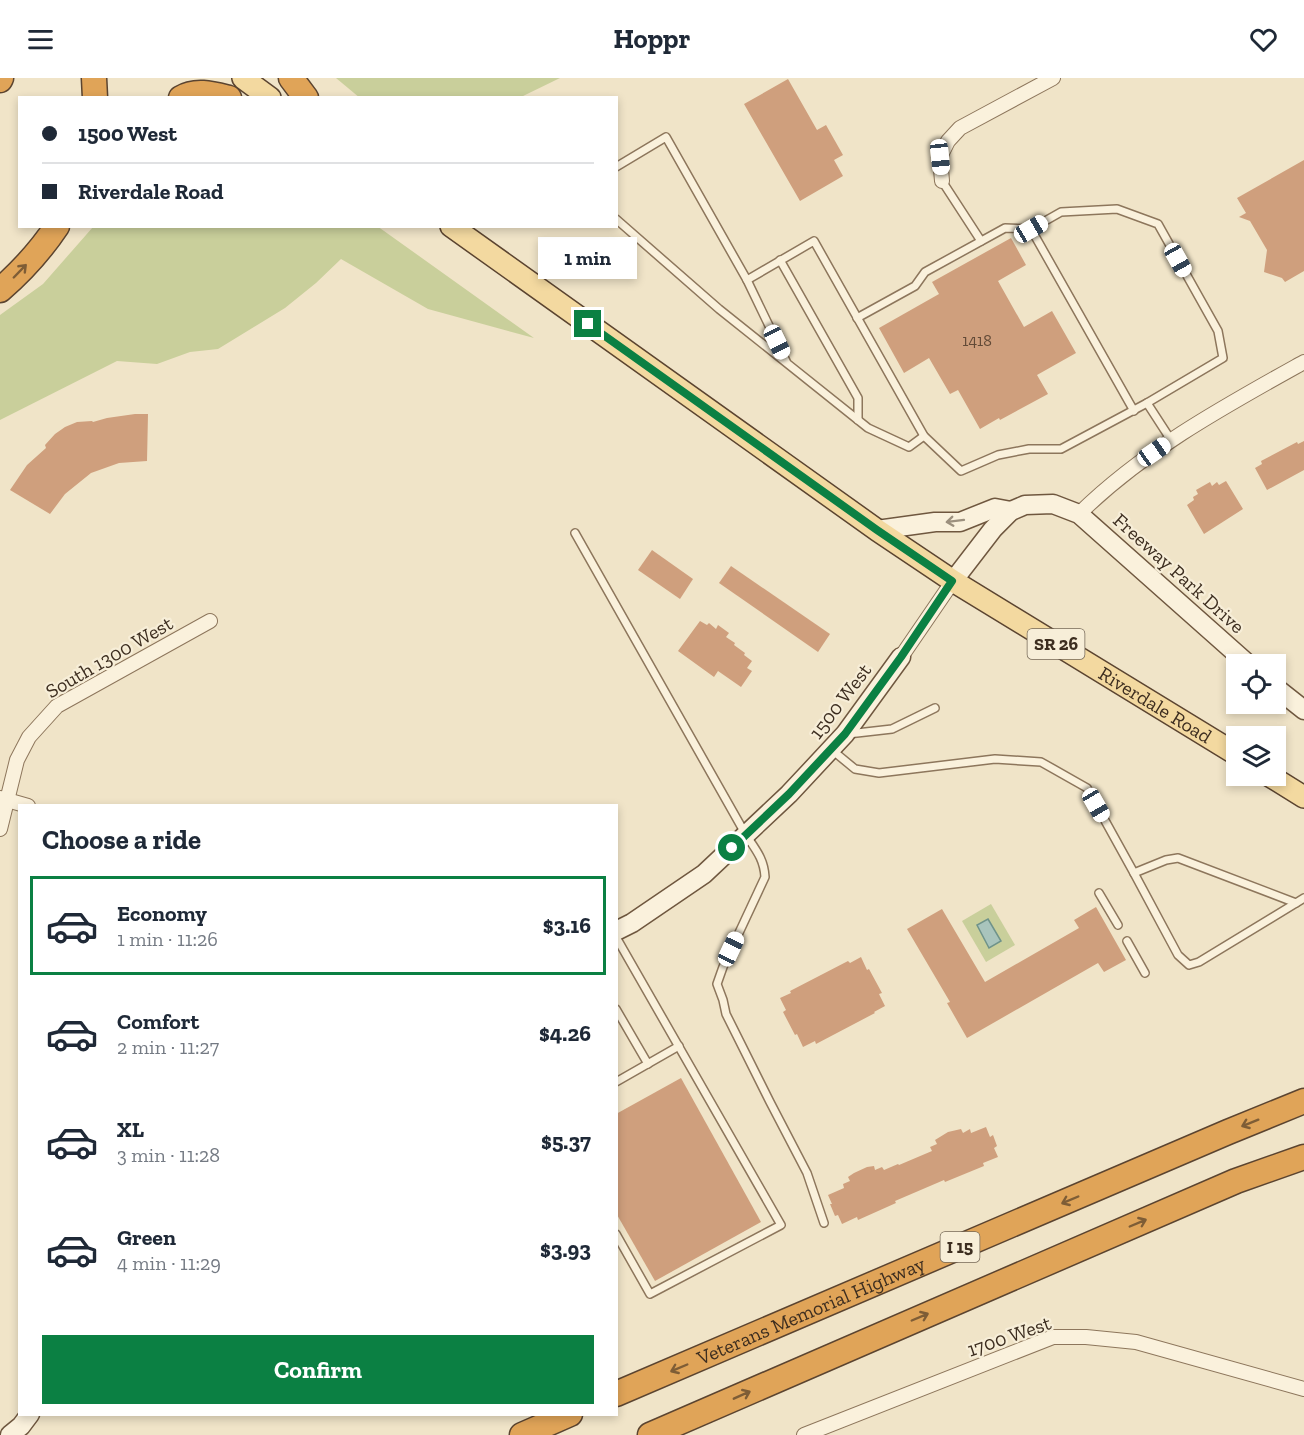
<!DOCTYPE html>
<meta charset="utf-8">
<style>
body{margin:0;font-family:"Zilla Slab",serif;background:#f2f2f3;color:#1f2937;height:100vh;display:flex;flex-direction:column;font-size:22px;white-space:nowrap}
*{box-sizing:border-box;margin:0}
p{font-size:20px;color:#747a83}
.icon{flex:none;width:33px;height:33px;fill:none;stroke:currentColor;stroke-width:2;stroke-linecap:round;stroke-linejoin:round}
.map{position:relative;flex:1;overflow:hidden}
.sheet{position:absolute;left:18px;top:726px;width:600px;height:612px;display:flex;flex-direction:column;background:#fff;border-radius:0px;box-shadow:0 3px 9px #0003}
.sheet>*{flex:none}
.guide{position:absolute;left:18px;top:18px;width:600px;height:132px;border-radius:0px;box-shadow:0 3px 9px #0003;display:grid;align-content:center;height:132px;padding:0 24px;background:#fff}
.controls{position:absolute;left:1226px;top:576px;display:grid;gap:12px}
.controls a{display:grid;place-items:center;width:60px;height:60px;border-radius:0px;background:#fff;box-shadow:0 3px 9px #0003;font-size:30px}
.end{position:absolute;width:27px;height:27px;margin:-14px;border:8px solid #0b8043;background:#fff;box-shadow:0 0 0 3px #fff}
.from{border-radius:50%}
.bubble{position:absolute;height:42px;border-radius:0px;background:#fff;box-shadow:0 3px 9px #0003;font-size:20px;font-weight:700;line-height:42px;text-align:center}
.car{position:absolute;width:18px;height:36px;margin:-18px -9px;border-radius:8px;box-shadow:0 0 4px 2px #0007;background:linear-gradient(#fff 24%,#345 0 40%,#fff 0 76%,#345 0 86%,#fff 0)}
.guide b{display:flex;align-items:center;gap:21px;height:57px;font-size:22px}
.guide b+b{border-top:2px solid #e0e1e3}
.guide i{width:15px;height:15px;background:#1f2937}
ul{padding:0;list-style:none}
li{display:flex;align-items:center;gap:18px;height:99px;margin:0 12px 9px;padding:0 12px;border:3px solid transparent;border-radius:0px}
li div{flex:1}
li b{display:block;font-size:22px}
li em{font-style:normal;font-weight:700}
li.on{border-color:#0b8043}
li>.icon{width:54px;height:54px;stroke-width:1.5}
h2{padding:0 24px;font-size:27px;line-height:72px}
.button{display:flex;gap:12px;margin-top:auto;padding:12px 24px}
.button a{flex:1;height:69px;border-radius:0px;background:#0b8043;color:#fff;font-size:24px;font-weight:700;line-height:69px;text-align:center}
header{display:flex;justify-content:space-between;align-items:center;height:78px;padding:0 24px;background:#fff;font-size:27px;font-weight:700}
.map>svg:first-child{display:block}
.green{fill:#c9cf9b}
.water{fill:#a9c4bc;stroke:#6f938a;stroke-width:1.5}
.building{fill:#cf9f7d}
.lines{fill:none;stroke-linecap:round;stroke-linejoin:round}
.lane-casing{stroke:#8d765c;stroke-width:10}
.street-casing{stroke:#8d765c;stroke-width:16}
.secondary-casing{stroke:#6f573f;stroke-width:21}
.primary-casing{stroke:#5b4430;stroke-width:24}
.highway-casing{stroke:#5b4430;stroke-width:27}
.lane{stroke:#faf1dc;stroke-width:7}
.street{stroke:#faf1dc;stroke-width:14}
.secondary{stroke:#faf1dc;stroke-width:18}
.primary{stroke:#f3d9a0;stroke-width:21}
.highway{stroke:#e0a458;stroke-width:24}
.oneway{stroke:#7e5d36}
.oneway2{stroke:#9c907e}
.route{stroke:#0b8043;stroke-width:8}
.labels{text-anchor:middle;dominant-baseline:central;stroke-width:4.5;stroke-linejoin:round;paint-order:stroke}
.number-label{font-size:16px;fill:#624a37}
.shield{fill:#f7eed8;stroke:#756857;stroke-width:1.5}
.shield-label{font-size:18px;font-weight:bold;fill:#3d2e20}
.street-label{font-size:20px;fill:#3d2e20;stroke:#f7eed8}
</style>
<header><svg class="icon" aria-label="menu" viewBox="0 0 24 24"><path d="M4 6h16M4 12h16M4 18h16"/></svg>Hoppr<svg class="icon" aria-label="heart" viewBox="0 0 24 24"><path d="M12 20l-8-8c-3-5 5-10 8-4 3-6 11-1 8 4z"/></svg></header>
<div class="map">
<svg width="1304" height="1357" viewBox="0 0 1304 1357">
<rect width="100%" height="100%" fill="#f0e4c8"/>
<!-- green -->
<g class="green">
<polygon points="336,0 560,0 521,19 360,20"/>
<polygon points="377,148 534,260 428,231 341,181 316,205 285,230 218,271 190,274 157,286 117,283 0,342 0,237 43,206 93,149"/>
<polygon points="991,826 1015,867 986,884 962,843"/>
</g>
<!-- water -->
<polygon class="water" points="988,841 1001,863 989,870 977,847"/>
<!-- building -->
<g class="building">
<polygon points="788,1 817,52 826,47 843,77 834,82 843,98 800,123 744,26"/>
<polygon points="1304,82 1304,193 1285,204 1282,200 1264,194 1267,172 1250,143 1239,139 1246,135 1237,120"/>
<polygon points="1011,160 1026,187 998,203 1024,249 1052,233 1076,275 1037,297 1048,316 1000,342 999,340 980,351 958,312 950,316 929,280 904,295 879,250 939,216 932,204"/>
<polygon points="135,336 148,336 147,383 119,385 91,395 65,416 50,436 10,412 27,387 46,370 45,367 55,356 65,349 77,344 92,343 93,344 107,340"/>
<polygon points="1304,363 1304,392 1267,412 1255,390 1262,386 1261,383 1297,364 1298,366"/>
<polygon points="1226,403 1243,431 1204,456 1187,427 1194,422 1193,419 1198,416 1196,412 1210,404 1212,408 1217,404 1219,407"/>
<polygon points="652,472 693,501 680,521 638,492"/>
<polygon points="731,488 830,556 818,574 719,505"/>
<polygon points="700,543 707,547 709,545 716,551 718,547 729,555 726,559 735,565 734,567 745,575 744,577 752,583 747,590 752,593 741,609 718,593 714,599 678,573"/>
<polygon points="1096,829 1126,882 1104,894 1098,885 967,960 947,925 950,924 907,851 942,831 985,904 1079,850 1074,842"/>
<polygon points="861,879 867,892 869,891 882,915 879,916 885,928 874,934 875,935 816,966 815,963 803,969 797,956 795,957 783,934 786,932 780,920 791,915 790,913 848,883 850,885"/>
<polygon points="681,1000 761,1144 655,1203 616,1135 616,1036"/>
<polygon points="986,1049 990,1059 993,1057 997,1068 994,1070 998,1079 983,1085 984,1088 945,1104 944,1102 895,1123 896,1125 858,1142 857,1139 842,1146 838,1137 835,1138 830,1126 832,1126 828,1117 844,1110 843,1106 850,1103 848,1099 854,1095 867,1089 874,1088 875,1092 882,1089 884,1092 898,1086 899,1087 932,1073 930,1069 937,1066 935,1062 948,1054 961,1051 963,1055 970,1051 971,1055"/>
</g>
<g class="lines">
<!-- lane casing -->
<g class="lane-casing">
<g id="lane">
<polyline points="616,89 666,59 747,202 814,163 924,358 961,393 998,377 1029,371 1061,371 1147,325 1171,362"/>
<polyline points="942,103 981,163"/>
<polyline points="616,141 719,231 868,350 909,369 924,358"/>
<polyline points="1031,151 1134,333"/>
<polyline points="780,182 858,320 858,342"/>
<polyline points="747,202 786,283"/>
<polyline points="857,240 915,208 925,194 1005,150 1031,151 1061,134 1117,131 1158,146 1218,253 1223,280 1147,325"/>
<path d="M575 455 746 757C756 772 764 781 765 799L723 889 717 906 723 922 726 936 770 1024 807 1095 824 1145"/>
<polyline points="848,656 892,651 935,630"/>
<polyline points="832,672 855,691 879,695 995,681 1041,684 1087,710 1134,795 1178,877 1189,887 1199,884 1296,825"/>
<polyline points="1134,795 1166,782 1178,780 1296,825 1304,820"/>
<polyline points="1099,815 1118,847"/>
<polyline points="616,859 781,1147 650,1216 616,1156"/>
<polyline points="1127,863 1145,895"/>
<polyline points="616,931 648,986"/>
<polyline points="616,1004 679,968"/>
</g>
</g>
<!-- street casing -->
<g class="street-casing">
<g id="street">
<polyline points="942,103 940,79 948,63 960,50 1053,0"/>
<path d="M1079 436C1144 372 1225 328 1304 284"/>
<polyline points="901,579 953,503"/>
<polyline points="0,720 28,728"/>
<polyline points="0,751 17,682 29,659 57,628 210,543"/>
<polyline points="804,1357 1053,1259 1086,1259 1136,1264 1304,1311"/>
</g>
</g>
<!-- secondary casing -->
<g class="secondary-casing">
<g id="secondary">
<polyline points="877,452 935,444 960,444 995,430 1011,433"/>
<polyline points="953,503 993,451 1011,433 1025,427 1053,426 1079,436 1248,586"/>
<polyline points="1275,609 1304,632"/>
<polyline points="616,853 632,845 704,796 789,716 845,656 901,579"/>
<polyline points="10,1357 21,1348 30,1336"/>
</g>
</g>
<!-- primary casing -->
<g class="primary-casing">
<g id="primary">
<polyline points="243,0 270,20"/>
<path id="s1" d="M451 148 877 452 953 503 1236 676"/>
<polyline points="1270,698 1304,719"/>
</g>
</g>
<!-- highway casing -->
<g class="highway-casing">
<g id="highway">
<polyline points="94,0 95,20"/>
<polyline points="291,0 306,20"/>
<polyline points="0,2 1,0"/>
<path d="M181 20C196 11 213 16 229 20"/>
<path d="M0 212C22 193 41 172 57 148"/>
<path id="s2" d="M616 1316 1228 1054 1304 1023"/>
<polyline points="522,1357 570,1336"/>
<polyline points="650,1357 1236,1103 1304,1079"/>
</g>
</g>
<!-- lane -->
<use href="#lane" class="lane"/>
<!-- street -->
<use href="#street" class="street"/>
<!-- secondary -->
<use href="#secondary" class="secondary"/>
<!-- primary -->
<use href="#primary" class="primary"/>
<!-- highway -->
<use href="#highway" class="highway"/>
</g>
<!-- one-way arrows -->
<defs><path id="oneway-shaft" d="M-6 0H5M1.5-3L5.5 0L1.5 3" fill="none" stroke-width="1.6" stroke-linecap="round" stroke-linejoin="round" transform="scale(1.5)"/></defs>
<g class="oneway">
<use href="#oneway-shaft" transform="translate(20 193) rotate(-46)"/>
<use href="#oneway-shaft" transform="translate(1250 1045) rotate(158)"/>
<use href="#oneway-shaft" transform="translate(1070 1122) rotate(157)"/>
<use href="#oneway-shaft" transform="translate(1138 1145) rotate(-23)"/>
<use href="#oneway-shaft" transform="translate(920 1239) rotate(-23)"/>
<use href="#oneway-shaft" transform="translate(679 1290) rotate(157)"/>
<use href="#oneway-shaft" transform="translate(742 1317) rotate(-24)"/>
</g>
<use class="oneway2" href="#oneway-shaft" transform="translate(955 443) rotate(173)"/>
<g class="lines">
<!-- route -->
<polyline class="route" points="588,246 877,452 952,503 901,579 845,656 789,716 732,770"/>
</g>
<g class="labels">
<!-- number labels -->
<g class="number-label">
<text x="977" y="262">1418</text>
</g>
<!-- shield labels -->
<g class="shield">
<rect x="1027.5" y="551" width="57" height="30" rx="4.5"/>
<rect x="940.5" y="1154" width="39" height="30" rx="4.5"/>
</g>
<g class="shield-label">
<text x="1056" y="566">SR 26</text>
<text x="960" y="1169">I 15</text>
</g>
<!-- street labels -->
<g class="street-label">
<text transform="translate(1179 495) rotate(42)">Freeway Park Drive</text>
<text transform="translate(109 579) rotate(-30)">South 1300 West</text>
<text transform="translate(840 623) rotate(-53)">1500 West</text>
<text stroke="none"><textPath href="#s1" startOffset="852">Riverdale Road</textPath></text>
<text stroke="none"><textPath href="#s2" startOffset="212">Veterans Memorial Highway</textPath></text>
<text transform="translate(1009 1258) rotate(-19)">1700 West</text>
</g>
</g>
</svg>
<div class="controls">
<a><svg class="icon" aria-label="locate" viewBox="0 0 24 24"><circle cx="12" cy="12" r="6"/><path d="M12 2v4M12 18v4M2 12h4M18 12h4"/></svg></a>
<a><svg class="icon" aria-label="layers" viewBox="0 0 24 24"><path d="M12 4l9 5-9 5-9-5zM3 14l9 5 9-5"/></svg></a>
</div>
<i class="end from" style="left:732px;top:770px"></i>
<i class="end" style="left:588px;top:246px"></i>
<div class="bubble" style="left:538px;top:159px;width:99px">1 min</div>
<i class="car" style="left:940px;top:79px;rotate:174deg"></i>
<i class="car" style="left:1031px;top:151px;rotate:60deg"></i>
<i class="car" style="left:1178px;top:182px;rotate:151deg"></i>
<i class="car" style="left:777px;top:264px;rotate:154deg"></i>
<i class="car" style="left:1154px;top:374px;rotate:55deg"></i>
<i class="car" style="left:1096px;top:727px;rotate:150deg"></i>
<i class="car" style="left:731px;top:871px;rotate:25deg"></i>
<div class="guide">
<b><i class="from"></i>1500 West</b>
<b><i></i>Riverdale Road</b>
</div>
<section class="sheet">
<h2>Choose a ride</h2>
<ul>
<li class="on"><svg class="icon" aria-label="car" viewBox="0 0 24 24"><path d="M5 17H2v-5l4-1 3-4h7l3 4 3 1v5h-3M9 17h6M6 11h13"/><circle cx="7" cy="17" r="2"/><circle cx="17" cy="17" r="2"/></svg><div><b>Economy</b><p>1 min · 11:26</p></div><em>$3.16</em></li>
<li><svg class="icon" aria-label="car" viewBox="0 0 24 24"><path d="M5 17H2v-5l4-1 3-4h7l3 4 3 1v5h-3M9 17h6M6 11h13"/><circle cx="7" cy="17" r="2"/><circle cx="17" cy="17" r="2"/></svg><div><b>Comfort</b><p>2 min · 11:27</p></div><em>$4.26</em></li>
<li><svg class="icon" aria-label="car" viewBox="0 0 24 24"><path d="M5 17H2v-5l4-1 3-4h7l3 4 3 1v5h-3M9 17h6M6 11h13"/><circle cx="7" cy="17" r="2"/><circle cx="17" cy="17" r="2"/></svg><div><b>XL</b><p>3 min · 11:28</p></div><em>$5.37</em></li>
<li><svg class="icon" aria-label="car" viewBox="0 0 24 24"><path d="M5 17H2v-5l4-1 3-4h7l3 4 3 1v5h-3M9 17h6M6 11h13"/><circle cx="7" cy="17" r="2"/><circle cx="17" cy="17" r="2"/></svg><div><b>Green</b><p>4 min · 11:29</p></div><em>$3.93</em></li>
</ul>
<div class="button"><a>Confirm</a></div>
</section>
</div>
